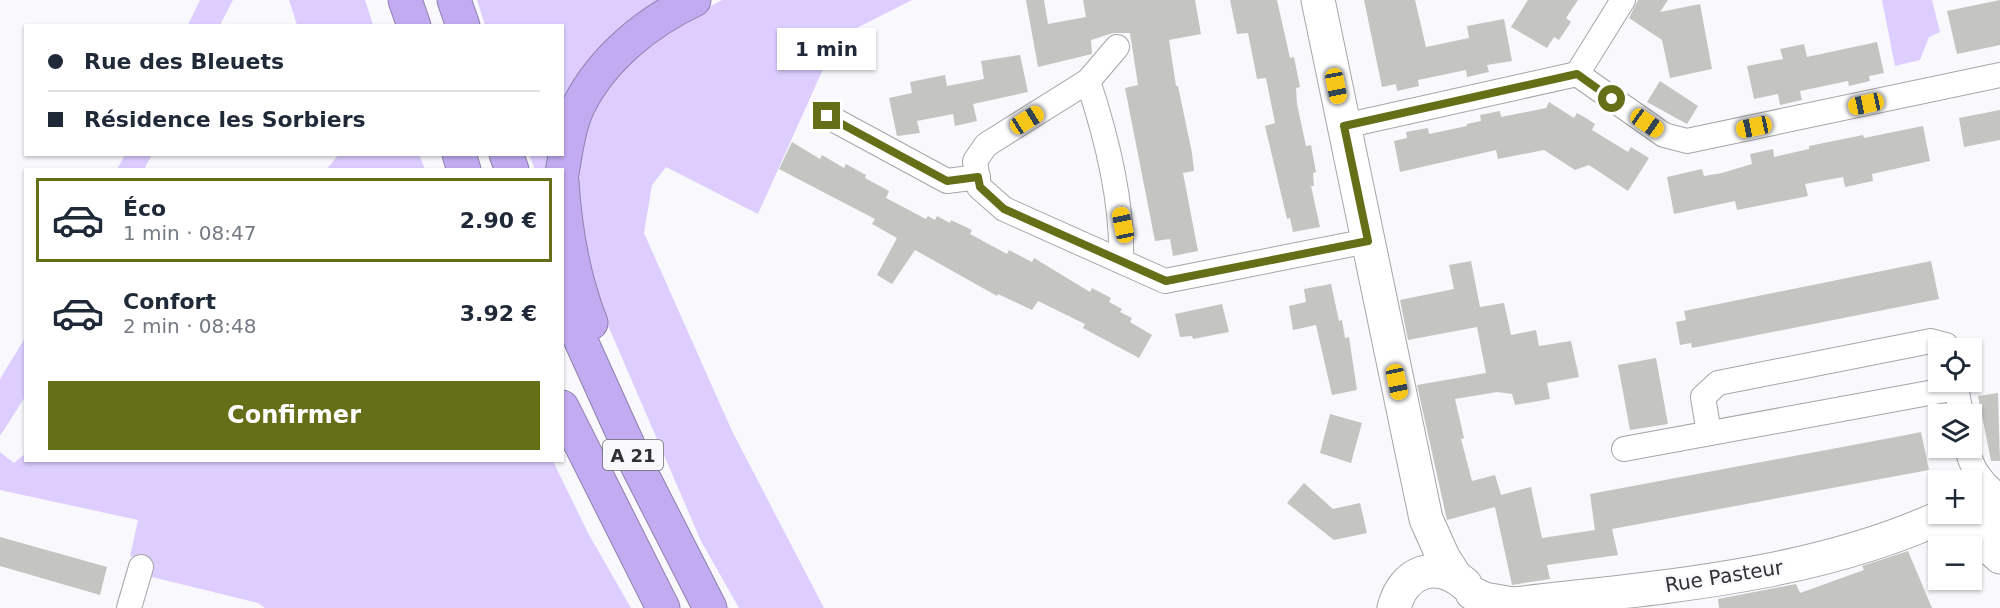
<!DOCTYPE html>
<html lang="fr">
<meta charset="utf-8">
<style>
body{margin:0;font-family:"DejaVu Sans",sans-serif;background:#f6f6f7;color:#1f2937;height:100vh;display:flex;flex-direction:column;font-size:22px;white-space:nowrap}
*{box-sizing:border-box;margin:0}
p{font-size:20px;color:#747a83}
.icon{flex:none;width:33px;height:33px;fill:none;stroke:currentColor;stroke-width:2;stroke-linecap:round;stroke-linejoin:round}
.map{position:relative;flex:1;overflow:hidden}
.details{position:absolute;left:24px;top:168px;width:540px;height:294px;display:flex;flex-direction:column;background:#fff;border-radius:0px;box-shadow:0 2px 4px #0004}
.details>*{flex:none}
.banner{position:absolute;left:24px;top:24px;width:540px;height:132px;border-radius:0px;box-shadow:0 2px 4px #0004;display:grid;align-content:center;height:132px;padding:0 24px;background:#fff}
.fabs{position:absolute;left:1928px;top:338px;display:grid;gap:12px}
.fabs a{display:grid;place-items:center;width:54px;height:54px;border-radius:0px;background:#fff;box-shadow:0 2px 4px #0004;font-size:30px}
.end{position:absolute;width:27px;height:27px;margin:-14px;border:8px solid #646f18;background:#fff;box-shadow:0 0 0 3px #fff}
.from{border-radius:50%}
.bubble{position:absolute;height:42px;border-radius:0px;background:#fff;box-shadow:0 2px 4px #0004;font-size:20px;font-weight:700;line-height:42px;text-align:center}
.car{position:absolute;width:18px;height:36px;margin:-18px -9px;border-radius:8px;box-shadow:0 0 4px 2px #0007;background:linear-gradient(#f5c518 24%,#345 0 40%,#f5c518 0 76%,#345 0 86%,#f5c518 0)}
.banner b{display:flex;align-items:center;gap:21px;height:57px;font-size:22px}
.banner b+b{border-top:2px solid #e0e1e3}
.banner i{width:15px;height:15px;background:#1f2937}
ul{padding:10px 0 0;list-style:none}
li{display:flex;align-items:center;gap:18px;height:84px;margin:0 12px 9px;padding:0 12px;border:3px solid transparent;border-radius:0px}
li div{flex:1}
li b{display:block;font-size:22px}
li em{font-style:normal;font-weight:700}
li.active{border-color:#646f18}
li>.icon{width:54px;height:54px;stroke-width:1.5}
.cta{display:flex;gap:12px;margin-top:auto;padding:12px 24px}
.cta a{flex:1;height:69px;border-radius:0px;background:#646f18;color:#fff;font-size:24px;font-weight:700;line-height:69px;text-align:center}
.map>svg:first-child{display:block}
.green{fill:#ddceff}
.building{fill:#c4c5c1}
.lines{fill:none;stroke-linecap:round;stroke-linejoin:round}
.minor-casing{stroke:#a6a5a9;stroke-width:26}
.secondary-casing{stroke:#a6a5a9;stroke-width:35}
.motorway-casing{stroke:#8f80ae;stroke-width:35}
.minor{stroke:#fff;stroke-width:24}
.secondary{stroke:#fff;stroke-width:33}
.motorway{stroke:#c2abf1;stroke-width:33}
.route{stroke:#646f18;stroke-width:8}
.labels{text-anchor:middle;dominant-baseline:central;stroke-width:4.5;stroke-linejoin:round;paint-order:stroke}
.shield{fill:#f9f8fc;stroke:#6d6d6f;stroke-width:1.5}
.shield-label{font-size:18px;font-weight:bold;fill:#313133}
.street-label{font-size:20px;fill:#313133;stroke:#f9f8fc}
</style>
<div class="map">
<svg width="2000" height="608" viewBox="0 0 2000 608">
<rect width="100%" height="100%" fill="#f9f8fc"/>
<!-- green -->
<g class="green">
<polygon points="200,0 233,0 220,25 188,25"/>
<polygon points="289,0 365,0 373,25 297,25"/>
<polygon points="477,0 669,0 563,134 562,26 485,25"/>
<polygon points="722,0 912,0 837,38 758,214 666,167 652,185 644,233 732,431 824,608 739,608 701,541 588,279 571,179 590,101 651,39"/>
<polygon points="1882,0 1932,0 1940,32 1929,37 1920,60 1895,66"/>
<polygon points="339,154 419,155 425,169 327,169"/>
<polygon points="125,155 125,154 152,155 144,169 117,169"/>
<polygon points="529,155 558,155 555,169 535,169"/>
<polygon points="25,338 25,397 0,436 0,379"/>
<polygon points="0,452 14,463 25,454 26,460 553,461 588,533 631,608 265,608 258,603 148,576 150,561 130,556 138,520 0,490"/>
</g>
<!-- building -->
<g class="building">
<polygon points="1026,0 1044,0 1048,24 1086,17 1083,0 1195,0 1201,34 1169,40 1176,86 1178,86 1192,153 1194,171 1183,173 1198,251 1173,256 1170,239 1155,241 1125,88 1138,85 1130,33 1113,33 1091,40 1092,54 1038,67"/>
<polygon points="1230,0 1277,0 1290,58 1294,57 1300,87 1296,88 1297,104 1306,146 1311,145 1316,172 1313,173 1314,186 1311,186 1320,227 1293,232 1290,218 1287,219 1265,126 1275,123 1266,78 1257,79 1248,33 1237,34"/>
<polygon points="1364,0 1415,0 1426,47 1469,38 1467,26 1504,19 1512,61 1487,65 1489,72 1467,77 1466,70 1418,80 1419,86 1397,91 1396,84 1382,87"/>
<polygon points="1528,0 1578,0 1566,18 1571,22 1559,40 1554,37 1547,48 1511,27"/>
<polygon points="1638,0 1668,0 1660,12 1700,4 1712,69 1670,78 1662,40 1629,18"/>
<polygon points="2000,0 2000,45 1957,54 1947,11"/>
<polygon points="1877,42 1884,73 1869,76 1870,81 1849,86 1848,81 1800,91 1802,100 1780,105 1778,94 1754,99 1747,66 1783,59 1780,49 1804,44 1807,57"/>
<polygon points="1020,55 1028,92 973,104 977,121 955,126 953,114 917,121 920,133 897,136 889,98 912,93 910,82 945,75 947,86 984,79 981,61"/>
<polygon points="1660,81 1698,106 1687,124 1647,102"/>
<polygon points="1549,102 1574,118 1577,113 1586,118 1595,124 1592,130 1628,152 1631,147 1649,158 1628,191 1589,165 1575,170 1544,150 1498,159 1496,150 1400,172 1394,141 1407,138 1406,132 1428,128 1429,134 1467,126 1467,124 1481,121 1480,115 1500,111 1501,117 1546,108"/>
<polygon points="2000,110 2000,140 1964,147 1959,118"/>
<polygon points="1923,126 1930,161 1872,174 1873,181 1845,187 1843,177 1805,184 1808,196 1737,210 1735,201 1674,214 1667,177 1702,169 1704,176 1722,173 1752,164 1750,154 1773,149 1774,157 1809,149 1809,146 1863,135 1864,138"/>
<polygon points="792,142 820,159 822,155 844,168 846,164 866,175 865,178 889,191 886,198 926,219 928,216 935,220 937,216 950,223 951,220 972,230 970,234 1007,254 1009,250 1032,262 1034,258 1090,292 1092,288 1111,298 1109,302 1122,309 1120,312 1132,318 1130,322 1152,335 1139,358 1083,328 1085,324 1038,301 1032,310 998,294 997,296 915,250 892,284 877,275 897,238 872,224 875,219 779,169"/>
<polygon points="1471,261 1480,307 1504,303 1511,335 1536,330 1539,346 1571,341 1579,377 1547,383 1550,399 1515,405 1512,394 1497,392 1455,399 1464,438 1461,439 1472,481 1495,475 1501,495 1531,487 1542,538 1595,530 1590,494 1901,436 1921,432 1929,470 1612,529 1618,555 1547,565 1550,579 1512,585 1495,507 1447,520 1417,385 1486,373 1477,327 1408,340 1400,300 1454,289 1449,265"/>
<polygon points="1931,261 1939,299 1692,348 1691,343 1680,345 1676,322 1686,320 1684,311"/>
<polygon points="1331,284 1339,321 1342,320 1345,338 1349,337 1357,390 1332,395 1316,325 1293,330 1289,306 1306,302 1304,289"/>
<polygon points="1222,304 1229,332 1193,339 1192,336 1180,337 1175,314"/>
<polygon points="1656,358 1668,424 1630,430 1618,365"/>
<polygon points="1998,393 2000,461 1991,461 1978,396"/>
<polygon points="1330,414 1362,423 1351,463 1320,453"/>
<polygon points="1304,483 1333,509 1360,503 1367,533 1334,540 1287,503"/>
<polygon points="0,537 107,567 100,595 0,566"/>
<polygon points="1908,551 1932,608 1719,608 1718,599 1796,584 1800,593 1864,570 1862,566"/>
</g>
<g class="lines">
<!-- minor casing -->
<g class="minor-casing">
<g id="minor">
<polyline points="1117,47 1088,81 986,145 975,161 979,187 1004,209 1165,281 1368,241"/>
<polyline points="1577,74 1623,0"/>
<path d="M1088 81C1107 138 1123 201 1121 261"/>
<polyline points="827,116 947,181 978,177"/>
<polyline points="1344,126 1577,74 1664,135 1687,141 2000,75"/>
<polyline points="1955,381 1961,414"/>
<polyline points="1709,433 1703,397 1718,383 1931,341 1946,345 1947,348"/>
<path d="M1967 447C1970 467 1983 485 2000 496"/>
<polyline points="1624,449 1956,388"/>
<polyline points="129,608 141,567"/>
</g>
</g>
<!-- secondary casing -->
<g class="secondary-casing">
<g id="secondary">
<polyline points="1318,0 1426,519 1443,557 1455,576"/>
<path d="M2000 500C1979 516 1982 541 2000 557"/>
<polyline points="1929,524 1951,530 1991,549"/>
<path d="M1472 593 1484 599 1513 604C1660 587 1815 577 1950 513"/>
<path d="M1394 608C1403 572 1435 559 1465 584"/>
</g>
</g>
<!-- motorway casing -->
<g class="motorway-casing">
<g id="motorway">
<polyline points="405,0 414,26"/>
<polyline points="454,0 463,26"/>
<polyline points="459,154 464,170"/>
<polyline points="506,154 512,170"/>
<path d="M562 173C566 151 569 125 579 105 602 59 647 22 694 0"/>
<path d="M562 181C565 230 573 277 591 323"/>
<polyline points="562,299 638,467 710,608"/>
<polyline points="562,407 663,608"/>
</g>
</g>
<!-- minor -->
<use href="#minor" class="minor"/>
<!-- secondary -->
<use href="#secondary" class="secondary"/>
<!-- motorway -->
<use href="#motorway" class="motorway"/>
</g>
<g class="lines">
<!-- route -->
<polyline class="route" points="827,116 947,181 978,177 980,187 1004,209 1166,281 1368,241 1344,126 1577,74 1612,99"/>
</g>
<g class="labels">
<!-- shield labels -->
<rect class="shield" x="603" y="440" width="60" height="30" rx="4.5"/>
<g class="shield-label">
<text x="633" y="455">A 21</text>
</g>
<!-- street labels -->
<g class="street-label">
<text transform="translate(1724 576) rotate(-9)">Rue Pasteur</text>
</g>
</g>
</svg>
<div class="fabs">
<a><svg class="icon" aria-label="locate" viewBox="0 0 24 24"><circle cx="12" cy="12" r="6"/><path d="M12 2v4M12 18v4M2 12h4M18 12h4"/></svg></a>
<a><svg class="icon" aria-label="layers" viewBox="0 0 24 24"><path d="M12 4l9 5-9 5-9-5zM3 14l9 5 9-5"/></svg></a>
<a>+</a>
<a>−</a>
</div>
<i class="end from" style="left:1612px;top:99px"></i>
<i class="end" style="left:827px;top:116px"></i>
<div class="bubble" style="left:777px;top:28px;width:99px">1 min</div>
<i class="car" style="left:1336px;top:86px;rotate:169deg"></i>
<i class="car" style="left:1866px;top:104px;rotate:258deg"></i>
<i class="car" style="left:1027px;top:120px;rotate:58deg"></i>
<i class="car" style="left:1647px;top:123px;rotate:125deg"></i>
<i class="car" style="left:1754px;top:127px;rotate:258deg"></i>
<i class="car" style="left:1123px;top:225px;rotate:348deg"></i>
<i class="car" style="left:1397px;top:382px;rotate:168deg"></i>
<div class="banner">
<b><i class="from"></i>Rue des Bleuets</b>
<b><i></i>Résidence les Sorbiers</b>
</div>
<section class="details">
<ul>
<li class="active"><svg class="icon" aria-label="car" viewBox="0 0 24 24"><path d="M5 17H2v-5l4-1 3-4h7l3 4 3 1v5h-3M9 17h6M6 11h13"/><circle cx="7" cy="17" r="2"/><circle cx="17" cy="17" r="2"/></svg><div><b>Éco</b><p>1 min · 08:47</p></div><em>2.90 €</em></li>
<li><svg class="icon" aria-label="car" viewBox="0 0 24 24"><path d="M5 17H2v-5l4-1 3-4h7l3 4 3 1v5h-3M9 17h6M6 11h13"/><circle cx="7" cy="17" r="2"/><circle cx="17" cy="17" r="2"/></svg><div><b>Confort</b><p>2 min · 08:48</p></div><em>3.92 €</em></li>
</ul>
<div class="cta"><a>Confirmer</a></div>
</section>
</div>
